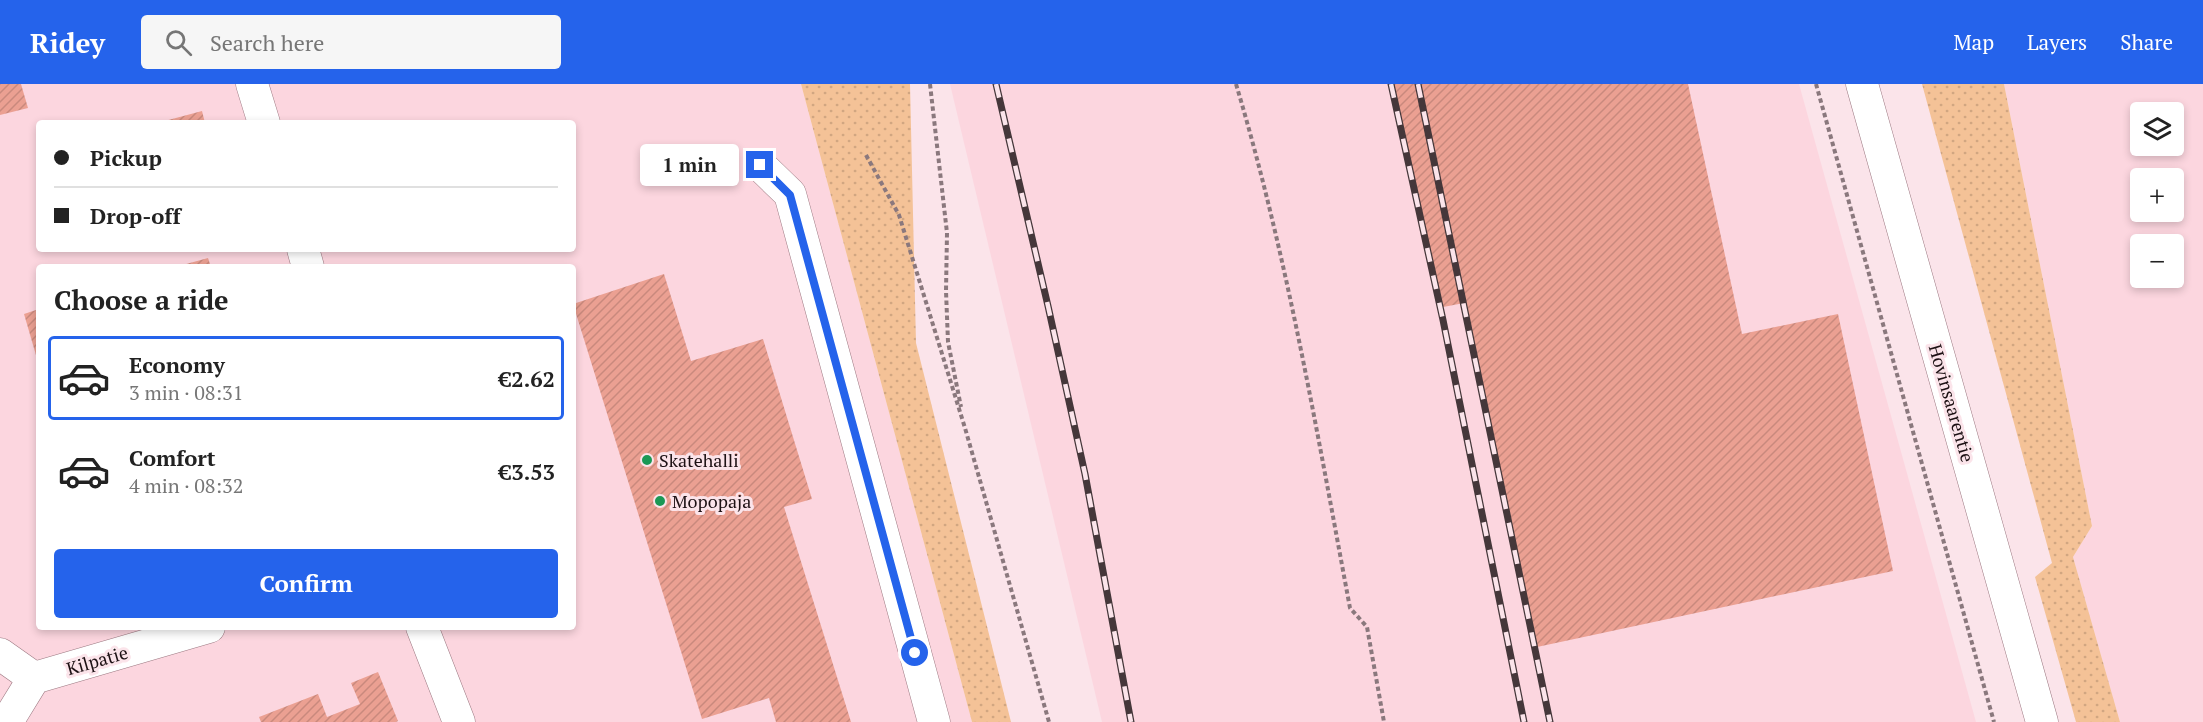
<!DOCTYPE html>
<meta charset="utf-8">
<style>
body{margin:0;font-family:"PT Serif",serif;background:#f6f6f6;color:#222;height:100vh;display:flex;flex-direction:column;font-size:22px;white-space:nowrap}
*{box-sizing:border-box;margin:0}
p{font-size:20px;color:#767676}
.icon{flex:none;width:33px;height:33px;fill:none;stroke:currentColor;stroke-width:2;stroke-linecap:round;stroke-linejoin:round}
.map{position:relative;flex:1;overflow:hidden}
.side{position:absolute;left:36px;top:180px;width:540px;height:366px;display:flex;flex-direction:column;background:#fff;border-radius:6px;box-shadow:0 3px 9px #0003}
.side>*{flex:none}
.hud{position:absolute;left:36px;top:36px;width:540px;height:132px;border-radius:6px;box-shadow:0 3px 9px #0003;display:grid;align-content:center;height:132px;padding:0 18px;background:#fff}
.controls{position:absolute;left:2130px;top:18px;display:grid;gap:12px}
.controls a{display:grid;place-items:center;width:54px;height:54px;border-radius:6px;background:#fff;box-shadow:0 3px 9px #0003;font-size:30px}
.end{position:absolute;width:27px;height:27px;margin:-14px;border:8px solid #2563eb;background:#fff;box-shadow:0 0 0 3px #fff}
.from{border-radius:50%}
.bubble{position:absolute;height:42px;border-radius:6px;background:#fff;box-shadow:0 3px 9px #0003;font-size:20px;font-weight:600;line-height:42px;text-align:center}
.hud b{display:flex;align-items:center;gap:21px;height:57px;font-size:22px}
.hud b+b{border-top:2px solid #e0e0e0}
.hud i{width:15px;height:15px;background:#222}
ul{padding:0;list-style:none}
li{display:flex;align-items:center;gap:18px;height:84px;margin:0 12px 9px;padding:0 6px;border:3px solid transparent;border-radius:6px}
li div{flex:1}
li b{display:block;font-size:22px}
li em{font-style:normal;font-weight:600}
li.current{border-color:#2563eb}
li>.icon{width:54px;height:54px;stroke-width:1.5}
h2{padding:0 18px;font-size:27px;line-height:72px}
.button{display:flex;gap:12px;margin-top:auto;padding:12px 18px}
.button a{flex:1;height:69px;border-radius:6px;background:#2563eb;color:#fff;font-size:24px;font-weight:600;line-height:69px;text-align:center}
header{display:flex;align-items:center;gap:36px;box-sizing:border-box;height:84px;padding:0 30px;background:#2563eb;color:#fff}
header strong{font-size:28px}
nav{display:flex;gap:33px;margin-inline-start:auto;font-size:21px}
.search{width:420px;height:54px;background:#f6f6f6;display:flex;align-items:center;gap:15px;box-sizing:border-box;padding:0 21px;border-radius:6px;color:#767676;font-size:22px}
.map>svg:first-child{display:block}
.built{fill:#fcd6df;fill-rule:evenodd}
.green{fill:url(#green-dots)}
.building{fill:url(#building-hatch)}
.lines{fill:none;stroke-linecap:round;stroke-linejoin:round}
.minor-casing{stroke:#9c7982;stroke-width:33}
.path{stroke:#8a787d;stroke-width:4;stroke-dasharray:4.5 3;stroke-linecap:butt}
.minor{stroke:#fff;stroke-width:32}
.rail-casing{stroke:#45373a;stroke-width:7}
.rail{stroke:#fbe4ea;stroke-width:4.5;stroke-dasharray:14;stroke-linecap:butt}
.route{stroke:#2563eb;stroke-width:8}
.poi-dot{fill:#1b9855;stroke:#fbe4ea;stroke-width:2}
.labels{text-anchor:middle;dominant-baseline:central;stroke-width:6;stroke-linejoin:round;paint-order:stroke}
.street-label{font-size:18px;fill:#1d1114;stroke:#fbe4ea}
.poi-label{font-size:18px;fill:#1d1114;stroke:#fbe4ea;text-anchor:start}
</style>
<header>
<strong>Ridey</strong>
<div class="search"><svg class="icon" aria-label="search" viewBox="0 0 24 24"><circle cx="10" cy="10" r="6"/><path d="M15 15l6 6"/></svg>Search here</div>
<nav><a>Map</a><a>Layers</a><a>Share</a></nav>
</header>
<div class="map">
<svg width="2203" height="638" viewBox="0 0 2203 638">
<defs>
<pattern id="green-dots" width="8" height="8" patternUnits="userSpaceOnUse" patternTransform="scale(1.5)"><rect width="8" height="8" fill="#f4c297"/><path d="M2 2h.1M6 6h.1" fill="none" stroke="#d1a681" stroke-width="1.8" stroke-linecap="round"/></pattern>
<pattern id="building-hatch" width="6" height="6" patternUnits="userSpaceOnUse" patternTransform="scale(1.5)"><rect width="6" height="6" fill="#eba092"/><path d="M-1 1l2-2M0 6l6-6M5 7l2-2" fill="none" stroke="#c9897d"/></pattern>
</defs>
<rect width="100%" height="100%" fill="#fbe4ea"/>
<!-- built -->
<g class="built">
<path d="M0 0H801L972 638H0ZM39 39H573V165H39ZM39 183H573V543H39Z"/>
<polygon points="950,0 1799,0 1976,638 1102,638"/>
<path d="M2004 0H2203V638H2120L2073 473 2092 442ZM2140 28H2174V62H2140ZM2140 94H2174V128H2140ZM2140 160H2174V194H2140Z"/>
</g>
<!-- green -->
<g class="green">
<polygon points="801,0 910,0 916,259 1011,638 972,638"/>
<polygon points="1922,0 2004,0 2092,442 2073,473 2120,638 2076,638 2035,493 2052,479"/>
</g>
<!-- building -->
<g class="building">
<polygon points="0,0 21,0 28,24 0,31"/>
<polygon points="1390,0 1688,0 1742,250 1838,230 1893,487 1537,563 1464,219 1438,224"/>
<polygon points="202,27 205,39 161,39 161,38"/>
<polygon points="208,174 211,183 179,183 179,182"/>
<polygon points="664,190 691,277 763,255 812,415 784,423 851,638 776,638 769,614 702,635 573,220"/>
<polygon points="39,225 39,278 38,278 24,230"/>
<polygon points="378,588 398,637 396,638 261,638 259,633 318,610 327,633 360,620 351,599"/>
</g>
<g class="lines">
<!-- minor casing -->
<g class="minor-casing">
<g id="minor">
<polyline points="252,0 264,39"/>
<polyline points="1862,0 2042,638"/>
<polyline points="760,81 790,110 934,638"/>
<polyline points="303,165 308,183"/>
<polyline points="422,543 459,638"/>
<polyline points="0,570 34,594"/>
<polyline points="7,638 34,594 209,543"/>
</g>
</g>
<!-- path -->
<g class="path">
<polyline points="930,0 947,149 946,207 948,258 961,323"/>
<path d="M1236 0C1287 171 1317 348 1350 524L1367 543 1384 638"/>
<polyline points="1816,0 1994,638"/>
<polyline points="866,71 899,131 965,344 1049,638"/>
</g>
<!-- minor -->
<use href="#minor" class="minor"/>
<!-- rail casing -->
<g class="rail-casing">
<g id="rail">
<polyline points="996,0 1048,222 1085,390 1131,638"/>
<polyline points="1391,0 1443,236 1524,638"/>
<polyline points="1418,0 1550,638"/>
</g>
</g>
<!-- rail -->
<use href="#rail" class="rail"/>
</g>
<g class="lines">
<!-- route -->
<polyline class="route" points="760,81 790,111 915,569"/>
</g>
<!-- markers -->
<g class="poi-dot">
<circle cx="647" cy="376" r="6"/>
<circle cx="660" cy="417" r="6"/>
</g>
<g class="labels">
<!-- street labels -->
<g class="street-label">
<text transform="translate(1952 319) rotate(74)">Hovinsaarentie</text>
<text transform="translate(97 576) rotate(-16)">Kilpatie</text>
</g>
<!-- poi labels -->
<g class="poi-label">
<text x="659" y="376">Skatehalli</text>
<text x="672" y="417">Mopopaja</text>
</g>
</g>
</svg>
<div class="controls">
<a><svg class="icon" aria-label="layers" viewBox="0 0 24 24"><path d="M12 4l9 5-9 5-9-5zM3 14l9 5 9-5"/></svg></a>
<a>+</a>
<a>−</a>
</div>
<i class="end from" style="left:915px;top:569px"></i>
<i class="end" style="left:760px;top:81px"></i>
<div class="bubble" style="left:640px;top:60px;width:99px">1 min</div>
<div class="hud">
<b><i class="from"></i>Pickup</b>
<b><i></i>Drop-off</b>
</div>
<section class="side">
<h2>Choose a ride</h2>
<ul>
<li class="current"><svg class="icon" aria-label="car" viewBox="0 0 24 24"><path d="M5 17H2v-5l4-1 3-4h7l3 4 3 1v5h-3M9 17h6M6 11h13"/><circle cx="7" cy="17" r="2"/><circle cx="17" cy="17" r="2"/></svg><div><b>Economy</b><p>3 min · 08:31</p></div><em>€2.62</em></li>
<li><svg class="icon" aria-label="car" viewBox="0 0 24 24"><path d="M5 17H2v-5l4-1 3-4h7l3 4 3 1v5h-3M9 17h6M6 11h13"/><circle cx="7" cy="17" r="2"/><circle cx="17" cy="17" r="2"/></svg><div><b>Comfort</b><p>4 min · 08:32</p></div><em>€3.53</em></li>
</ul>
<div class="button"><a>Confirm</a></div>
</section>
</div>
